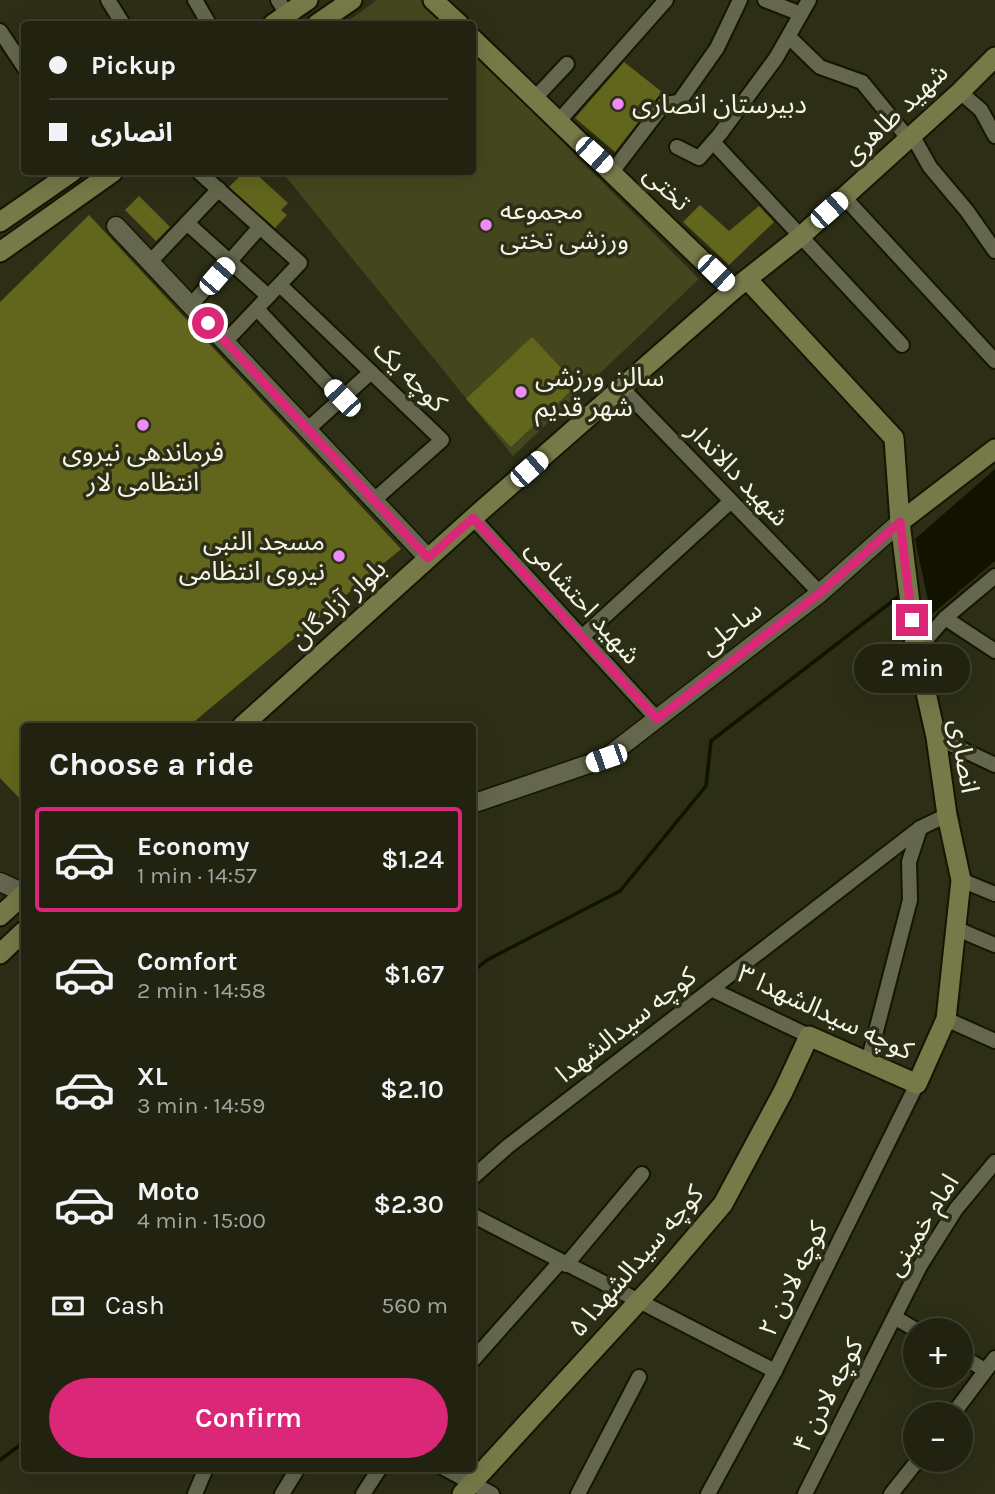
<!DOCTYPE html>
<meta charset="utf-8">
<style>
body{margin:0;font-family:Karla,"Noto Sans Arabic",sans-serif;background:#2d2f1e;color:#f1f3f6;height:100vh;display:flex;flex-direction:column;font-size:26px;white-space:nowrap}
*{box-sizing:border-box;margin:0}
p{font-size:23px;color:#a2a49f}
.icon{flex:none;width:38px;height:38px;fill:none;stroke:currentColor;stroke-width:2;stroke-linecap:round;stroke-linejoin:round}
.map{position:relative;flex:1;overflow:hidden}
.sheet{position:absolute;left:21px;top:723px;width:455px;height:749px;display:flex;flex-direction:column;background:#212210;border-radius:7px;box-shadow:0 7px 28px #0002,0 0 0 2px #3e3f30}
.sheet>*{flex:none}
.banner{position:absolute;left:21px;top:21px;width:455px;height:154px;border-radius:7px;box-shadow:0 7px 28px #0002,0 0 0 2px #3e3f30;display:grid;align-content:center;height:154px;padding:0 28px;background:#212210}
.controls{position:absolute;left:903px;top:1318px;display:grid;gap:14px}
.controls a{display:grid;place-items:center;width:70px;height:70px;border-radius:50%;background:#212210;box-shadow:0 7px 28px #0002,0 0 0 2px #3e3f30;font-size:35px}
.end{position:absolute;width:32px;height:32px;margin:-16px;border:9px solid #db2777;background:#fff;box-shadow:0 0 0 4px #fff}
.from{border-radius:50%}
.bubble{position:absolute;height:49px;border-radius:24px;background:#212210;box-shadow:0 7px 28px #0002,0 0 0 2px #3e3f30;font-size:23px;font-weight:600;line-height:49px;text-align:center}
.car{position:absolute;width:21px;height:42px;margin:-21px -10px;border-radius:9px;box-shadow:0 0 5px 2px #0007;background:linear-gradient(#fff 24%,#345 0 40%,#fff 0 76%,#345 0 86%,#fff 0)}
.banner b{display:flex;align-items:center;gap:24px;height:66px;font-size:26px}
.banner b+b{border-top:2px solid #3e3f30}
.banner i{width:18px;height:18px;background:#f1f3f6}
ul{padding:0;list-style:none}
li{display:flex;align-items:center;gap:21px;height:105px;margin:0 14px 10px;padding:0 14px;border:4px solid transparent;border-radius:7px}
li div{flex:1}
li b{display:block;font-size:26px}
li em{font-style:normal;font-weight:600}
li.selected{border-color:#db2777}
li>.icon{width:63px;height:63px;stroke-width:1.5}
h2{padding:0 28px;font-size:32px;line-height:84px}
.pay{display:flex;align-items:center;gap:18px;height:77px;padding:0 28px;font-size:26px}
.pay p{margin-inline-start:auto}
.action{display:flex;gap:14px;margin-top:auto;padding:14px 28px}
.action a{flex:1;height:80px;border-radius:42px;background:#db2777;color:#fff;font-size:28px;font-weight:600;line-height:80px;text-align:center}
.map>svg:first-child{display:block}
.green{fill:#44471e}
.water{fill:#111200}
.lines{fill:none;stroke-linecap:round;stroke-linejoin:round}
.stream{stroke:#111200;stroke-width:3.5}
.building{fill:#62661d}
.minor-casing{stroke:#151601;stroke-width:18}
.tertiary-casing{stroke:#151601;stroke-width:21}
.secondary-casing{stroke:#151601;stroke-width:23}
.minor{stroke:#64674d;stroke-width:14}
.tertiary{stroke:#64674d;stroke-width:18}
.secondary{stroke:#757a48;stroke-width:19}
.route{stroke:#db2777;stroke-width:9}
.poi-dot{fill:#ed8cf9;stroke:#2c2e16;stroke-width:2.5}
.labels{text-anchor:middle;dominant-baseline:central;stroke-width:7;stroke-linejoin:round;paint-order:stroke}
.poi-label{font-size:26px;fill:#f4f5e7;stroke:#2c2e16;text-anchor:start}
.street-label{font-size:26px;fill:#f4f5e7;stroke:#2c2e16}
</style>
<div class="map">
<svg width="995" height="1494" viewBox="0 0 995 1494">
<rect width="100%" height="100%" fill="#2c2e16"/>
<!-- green -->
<g class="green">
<polygon points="377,0 421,0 446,24 344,24"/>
<polygon points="473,52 699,279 513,456 282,172 472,172"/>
</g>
<!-- water -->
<polygon class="water" points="995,469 995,561 931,615 915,539"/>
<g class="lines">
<!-- stream -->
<g class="stream">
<polyline points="472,972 487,960 620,891 706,786 711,741 903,593"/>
<polyline points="0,1460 24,1442"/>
</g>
</g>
<!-- building -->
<g class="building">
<polygon points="624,62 662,92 615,152 575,118"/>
<polygon points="244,172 254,172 288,203 281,210 287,215 275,228 229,187"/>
<polygon points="139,196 170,227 156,241 125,210"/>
<polygon points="700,205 729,231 759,206 774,222 729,265 683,222"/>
<polygon points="89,215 401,549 189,726 24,726 24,803 0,778 0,302"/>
<polygon points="532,337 577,385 511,447 466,399"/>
</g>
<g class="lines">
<!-- minor casing -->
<g class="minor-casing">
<g id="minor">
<polyline points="108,0 123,24"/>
<polyline points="195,0 209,24"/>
<polyline points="278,0 287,14"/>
<polyline points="765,0 801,14"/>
<polyline points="0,31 24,67"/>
<polyline points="789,37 820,67 862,82 908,138"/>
<polyline points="960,92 981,110 995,136"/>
<polyline points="535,98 567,64"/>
<polyline points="558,122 666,0"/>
<polyline points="912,135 930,167 967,211 995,251"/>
<polyline points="713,142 902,345"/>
<polyline points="677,147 699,158 720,134 776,58 809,0"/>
<polyline points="199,172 300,263 225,342"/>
<polyline points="612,172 664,104 679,102 717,48 740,0"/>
<polyline points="844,197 995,361"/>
<polyline points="187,223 268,296"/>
<polyline points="150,262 219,189"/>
<polyline points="280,285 442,440 374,500"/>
<polyline points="191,305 260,227"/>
<polyline points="257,309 342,399"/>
<polyline points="622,388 820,593"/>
<polyline points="308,429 371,372"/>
<polyline points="473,518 657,719"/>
<polyline points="945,618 995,651"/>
<polyline points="582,637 730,502"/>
<polyline points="916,651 945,618 995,576"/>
<polyline points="936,737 995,765"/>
<polyline points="961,880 995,894"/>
<polyline points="957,929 995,945"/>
<polyline points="711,989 809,1036"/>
<polyline points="946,1019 995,1041"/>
<polyline points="868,1062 910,900 909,862 920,828"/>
<polyline points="472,1178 507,1147 920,828 947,815"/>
<polyline points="472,1215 775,1371"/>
<polyline points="566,1265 642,1174"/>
<polyline points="896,1318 916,1330"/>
<polyline points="961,1356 985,1370"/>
<polyline points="472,1361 560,1262"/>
<polyline points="953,1414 995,1358"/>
<polyline points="444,1468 492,1494"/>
<polyline points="195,1494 206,1468"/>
<polyline points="282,1494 298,1468"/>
<polyline points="363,1494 380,1468"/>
<polyline points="578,1494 639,1377"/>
<polyline points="708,1494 775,1371 917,1084"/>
<polyline points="805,1494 920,1266 956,1209 995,1162"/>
<polyline points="891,1494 918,1460"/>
</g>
</g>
<!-- tertiary casing -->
<g class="tertiary-casing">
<g id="tertiary">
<polyline points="116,226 428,558"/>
<polyline points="472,804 606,758 820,593 900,522"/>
<polyline points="0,882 24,893"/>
</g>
</g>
<!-- secondary casing -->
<g class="secondary-casing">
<g id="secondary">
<polyline points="433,0 459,24"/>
<polyline points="273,24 308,0"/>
<polyline points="317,24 352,0"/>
<polyline points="472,38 733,290"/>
<polyline points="0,222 72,172"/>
<polyline points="0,252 113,172"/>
<polyline points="900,522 995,449"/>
<polyline points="242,726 473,518 733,290 800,237 960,92 995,57"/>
<polyline points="0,916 24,894"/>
<polyline points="0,954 24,931"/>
<polyline points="462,1494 659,1279 723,1204 783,1092 809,1036 917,1084 946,1019 961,880 947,815 936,737 915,644 900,522 894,438 747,279"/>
</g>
</g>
<!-- minor -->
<use href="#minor" class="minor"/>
<!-- tertiary -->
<use href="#tertiary" class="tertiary"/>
<!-- secondary -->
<use href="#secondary" class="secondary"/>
</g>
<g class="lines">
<!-- route -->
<polyline class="route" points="208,323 428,558 473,518 657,719 820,593 900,522 912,620"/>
</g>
<!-- markers -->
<g class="poi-dot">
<circle cx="618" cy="104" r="7"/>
<circle cx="486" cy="225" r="7"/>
<circle cx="521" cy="392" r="7"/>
<circle cx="143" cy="425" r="7"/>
<circle cx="339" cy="556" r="7"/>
</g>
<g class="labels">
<!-- poi labels -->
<g class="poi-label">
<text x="632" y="104">دبیرستان انصاری</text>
<text x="500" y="210">مجموعه<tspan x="500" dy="30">ورزشی تختی</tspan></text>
<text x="535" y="377">سالن ورزشی<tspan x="535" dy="30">شهر قدیم</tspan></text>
<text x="143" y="452" text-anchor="middle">فرماندهی نیروی<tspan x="143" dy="30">انتظامی لار</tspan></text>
<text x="325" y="541" text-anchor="end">مسجد النبی<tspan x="325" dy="30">نیروی انتظامی</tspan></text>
</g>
<!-- street labels -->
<g class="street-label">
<text transform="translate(895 114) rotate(-43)">شهید طاهری</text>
<text transform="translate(667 188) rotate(44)">تختی</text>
<text transform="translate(410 376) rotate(44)">کوچه یک</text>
<text transform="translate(738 474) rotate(46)">شهید دالاندار</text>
<text transform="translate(583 602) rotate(48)">شهید احتشامی</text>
<text transform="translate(338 604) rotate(-42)">بلوار آزادگان</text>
<text transform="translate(731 628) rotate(-38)">ساحلی</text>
<text transform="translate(964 756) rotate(80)">انصاری</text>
<text transform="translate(825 1012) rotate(25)">کوچه سیدالشهدا ۳</text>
<text transform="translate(626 1025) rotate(-38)">کوچه سیدالشهدا</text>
<text transform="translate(922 1225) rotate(-58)">امام خمینی</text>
<text transform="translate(636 1261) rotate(-49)">کوچه سیدالشهدا ۵</text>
<text transform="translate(793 1279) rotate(-64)">کوچه لادن ۲</text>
<text transform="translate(828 1395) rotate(-63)">کوچه لادن ۴</text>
</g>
</g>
</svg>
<div class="controls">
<a>+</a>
<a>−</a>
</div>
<i class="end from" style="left:208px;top:323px"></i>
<i class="end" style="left:912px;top:620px"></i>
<div class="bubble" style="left:854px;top:644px;width:116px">2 min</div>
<i class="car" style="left:594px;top:155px;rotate:132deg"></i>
<i class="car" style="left:829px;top:210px;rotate:48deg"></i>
<i class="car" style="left:716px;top:273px;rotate:134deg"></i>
<i class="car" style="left:217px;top:276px;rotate:41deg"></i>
<i class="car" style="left:342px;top:398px;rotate:316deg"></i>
<i class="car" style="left:529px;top:469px;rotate:49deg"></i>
<i class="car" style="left:606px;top:758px;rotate:251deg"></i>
<div class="banner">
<b><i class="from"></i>Pickup</b>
<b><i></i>انصاری</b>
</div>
<section class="sheet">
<h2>Choose a ride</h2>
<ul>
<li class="selected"><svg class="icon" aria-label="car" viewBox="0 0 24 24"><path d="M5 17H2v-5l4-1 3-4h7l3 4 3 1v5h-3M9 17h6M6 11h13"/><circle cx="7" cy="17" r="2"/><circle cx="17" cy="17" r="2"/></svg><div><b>Economy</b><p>1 min · 14:57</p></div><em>$1.24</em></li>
<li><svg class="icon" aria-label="car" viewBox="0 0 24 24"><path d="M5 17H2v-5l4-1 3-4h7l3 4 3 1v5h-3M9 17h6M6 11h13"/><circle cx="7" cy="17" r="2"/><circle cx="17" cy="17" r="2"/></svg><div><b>Comfort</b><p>2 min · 14:58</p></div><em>$1.67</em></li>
<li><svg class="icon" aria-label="car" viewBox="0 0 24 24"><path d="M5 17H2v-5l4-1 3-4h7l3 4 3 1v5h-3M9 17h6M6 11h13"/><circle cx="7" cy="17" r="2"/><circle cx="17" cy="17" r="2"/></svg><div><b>XL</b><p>3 min · 14:59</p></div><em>$2.10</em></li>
<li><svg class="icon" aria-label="car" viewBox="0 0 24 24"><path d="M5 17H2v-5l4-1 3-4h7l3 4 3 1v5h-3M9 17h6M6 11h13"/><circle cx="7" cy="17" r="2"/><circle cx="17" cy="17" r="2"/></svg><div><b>Moto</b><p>4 min · 15:00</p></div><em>$2.30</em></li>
</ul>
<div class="pay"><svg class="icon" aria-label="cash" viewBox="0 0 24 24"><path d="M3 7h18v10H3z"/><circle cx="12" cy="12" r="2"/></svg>Cash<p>560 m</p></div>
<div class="action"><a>Confirm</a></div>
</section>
</div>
